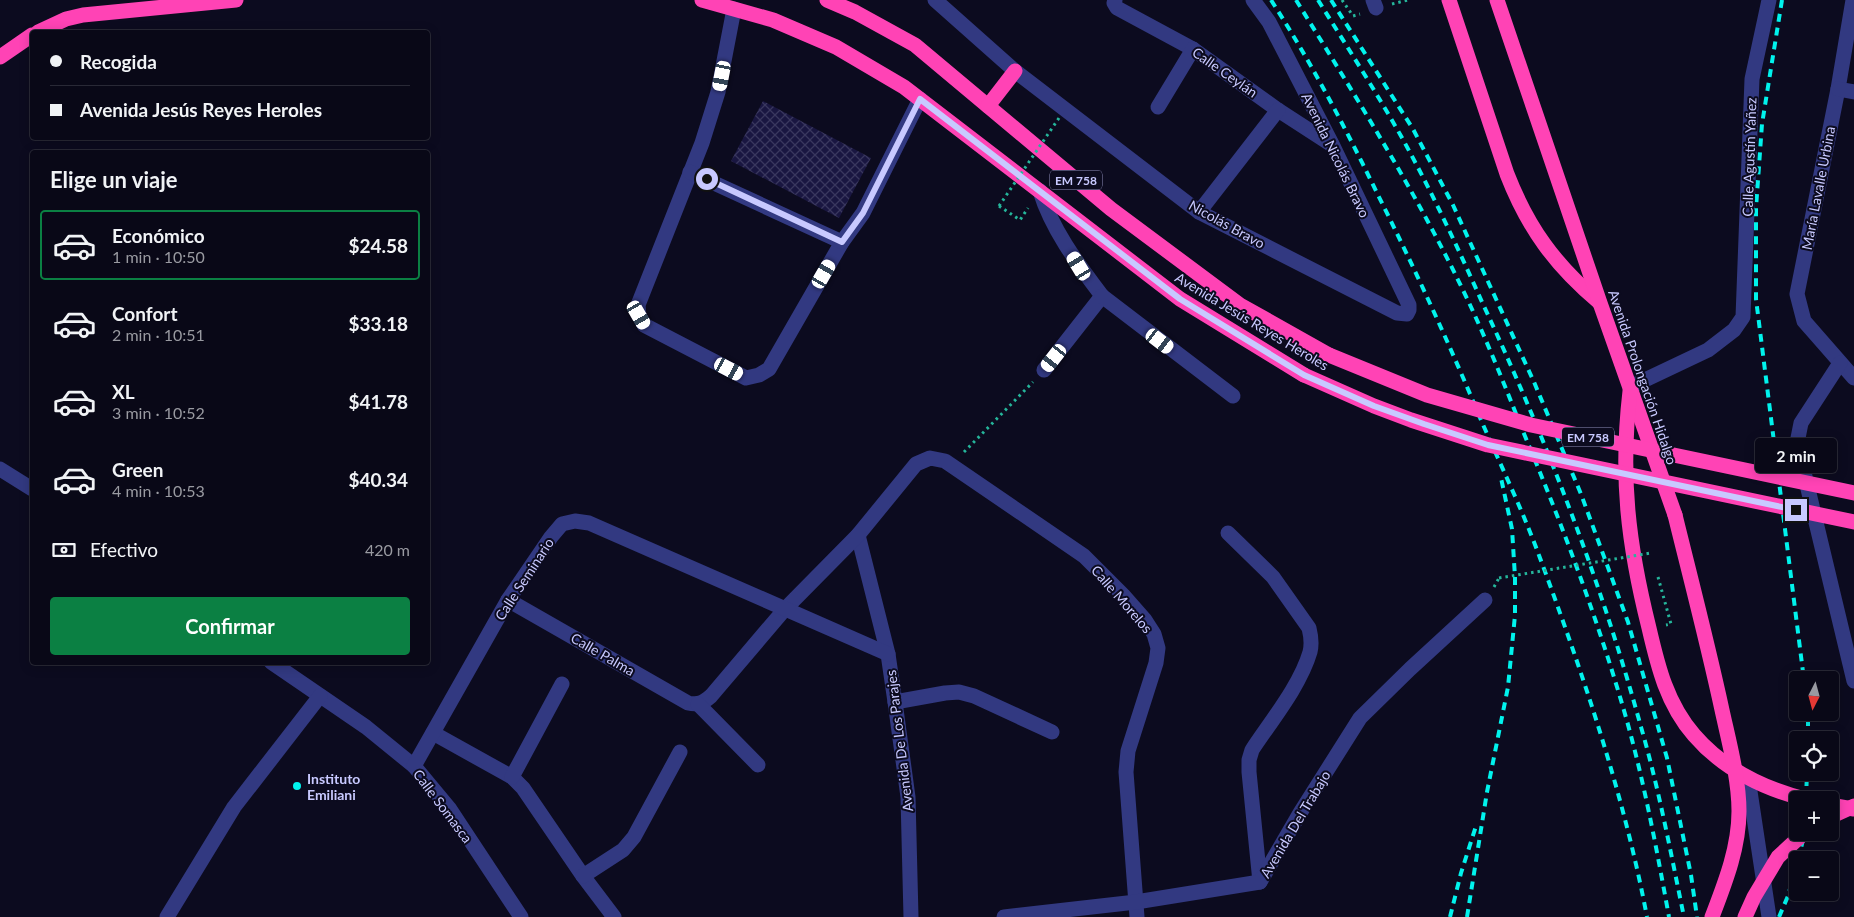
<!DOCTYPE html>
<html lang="es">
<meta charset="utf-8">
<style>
body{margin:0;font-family:Lato,sans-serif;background:#121120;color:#f1f3f6;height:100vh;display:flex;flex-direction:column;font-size:19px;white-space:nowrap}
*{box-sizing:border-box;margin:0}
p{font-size:16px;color:#999aa1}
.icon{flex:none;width:28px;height:28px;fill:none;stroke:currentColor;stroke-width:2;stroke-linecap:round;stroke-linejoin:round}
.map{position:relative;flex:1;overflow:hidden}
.sheet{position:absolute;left:30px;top:150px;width:400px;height:515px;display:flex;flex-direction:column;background:#090817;border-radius:5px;box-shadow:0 2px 12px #0003,0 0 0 1px #292936}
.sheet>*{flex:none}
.banner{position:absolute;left:30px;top:30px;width:400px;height:110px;border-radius:5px;box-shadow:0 2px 12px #0003,0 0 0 1px #292936;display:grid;align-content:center;height:110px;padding:0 20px;background:#090817}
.needle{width:32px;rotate:186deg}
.fabs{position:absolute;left:1789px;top:671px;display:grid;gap:10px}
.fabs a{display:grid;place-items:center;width:50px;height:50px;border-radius:5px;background:#090817;box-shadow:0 2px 12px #0003,0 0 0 1px #292936;font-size:25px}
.end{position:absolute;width:22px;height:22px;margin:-11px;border:6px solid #c8c9ff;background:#111;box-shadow:0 0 0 2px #111}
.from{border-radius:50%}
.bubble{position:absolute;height:35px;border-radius:5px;background:#090817;box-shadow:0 2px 12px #0003,0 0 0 1px #292936;font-size:16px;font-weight:700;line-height:35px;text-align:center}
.car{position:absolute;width:15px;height:30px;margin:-15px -8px;border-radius:6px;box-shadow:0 0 4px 1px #0007;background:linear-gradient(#fff 24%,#345 0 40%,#fff 0 76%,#345 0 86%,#fff 0)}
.banner b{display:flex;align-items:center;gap:18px;height:48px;font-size:19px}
.banner b+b{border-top:1px solid #292936}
.banner i{width:12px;height:12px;background:#f1f3f6}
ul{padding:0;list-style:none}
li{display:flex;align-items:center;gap:15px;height:70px;margin:0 10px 8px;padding:0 10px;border:2px solid transparent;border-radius:5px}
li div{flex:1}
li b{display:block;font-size:19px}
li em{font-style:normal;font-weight:700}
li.selected{border-color:#0b8043}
li>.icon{width:45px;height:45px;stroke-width:1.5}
h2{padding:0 20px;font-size:22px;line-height:60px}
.pay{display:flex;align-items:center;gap:12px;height:55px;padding:0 20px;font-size:19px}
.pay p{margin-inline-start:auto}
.primary-button{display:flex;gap:10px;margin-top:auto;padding:10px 20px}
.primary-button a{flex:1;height:58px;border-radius:5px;background:#0b8043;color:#fff;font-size:20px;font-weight:700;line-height:58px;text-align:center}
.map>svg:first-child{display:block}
.building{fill:url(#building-cross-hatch)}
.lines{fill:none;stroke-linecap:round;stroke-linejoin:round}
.path{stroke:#25b69b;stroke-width:3;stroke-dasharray:2.5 4;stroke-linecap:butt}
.minor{stroke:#323981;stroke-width:15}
.highway{stroke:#ff43b5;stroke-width:15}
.rail{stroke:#00f3ed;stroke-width:4;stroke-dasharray:8 6;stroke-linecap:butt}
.path-bridge{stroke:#25b69b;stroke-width:3;stroke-dasharray:2.5 4;stroke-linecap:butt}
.highway-bridge{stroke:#ff43b5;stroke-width:15}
.route{stroke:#c8c9ff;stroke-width:6}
.poi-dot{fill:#00f3ed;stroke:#0c0b1f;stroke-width:2}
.labels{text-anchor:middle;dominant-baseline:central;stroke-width:4;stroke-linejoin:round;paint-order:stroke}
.shield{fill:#0c0b1f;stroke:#9090bc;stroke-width:1}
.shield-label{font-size:12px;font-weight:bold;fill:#c8c9ff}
.street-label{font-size:14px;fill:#c8c9ff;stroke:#0c0b1f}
.poi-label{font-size:14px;font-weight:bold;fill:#c8c9ff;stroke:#0c0b1f;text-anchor:start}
</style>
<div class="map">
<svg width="1854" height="917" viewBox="0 0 1854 917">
<defs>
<pattern id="building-cross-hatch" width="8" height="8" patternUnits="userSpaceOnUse" patternTransform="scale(1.25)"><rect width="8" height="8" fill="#191641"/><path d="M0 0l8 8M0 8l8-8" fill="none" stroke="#39375e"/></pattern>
</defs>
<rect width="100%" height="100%" fill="#0c0b1f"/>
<!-- building -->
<polygon class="building" points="763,101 871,158 839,218 731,161"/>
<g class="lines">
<!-- path -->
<g class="path">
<polyline points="1342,0 1353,16 1360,14"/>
<polyline points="1392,4 1408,0"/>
<polyline points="999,206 1020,220 1028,208"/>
<polyline points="964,452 1033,382"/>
<polyline points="1658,577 1671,624 1666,625"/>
<polyline points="1494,587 1499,578"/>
</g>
<!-- minor -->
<g class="minor">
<polyline points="935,0 1015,71 1199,212 1397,313 1407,314 1409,310 1409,305 1333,146 1269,22 1253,0"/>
<polyline points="1115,0 1114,3 1117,8 1193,49 1278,110 1332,145"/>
<polyline points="1373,0 1376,8"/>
<polyline points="1853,0 1838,89 1797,294 1804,321 1854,378"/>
<polyline points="734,9 718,92 702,143 638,305 639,315 644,325 746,378 759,375 769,369 842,242 863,213 920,99"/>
<polyline points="1838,89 1854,92"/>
<polyline points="1158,107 1193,49"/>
<polyline points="690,172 842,242"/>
<path d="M1040 191C1052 230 1078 264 1102 296L1044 370"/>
<polyline points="1199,212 1278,110"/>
<polyline points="1102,296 1233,396"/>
<polyline points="1840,363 1801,423 1797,443 1854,681"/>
<polyline points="1630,387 1708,350 1734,330 1743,317 1752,79 1769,0"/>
<polyline points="0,469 32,489"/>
<path d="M1228 533 1273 577 1309 628C1311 636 1312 644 1310 652 1300 686 1271 721 1252 750L1249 760V772L1260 882"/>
<polyline points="858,535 888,654 895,702 908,797 911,917"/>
<path d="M508 600 688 703C698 705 703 703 711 696L785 609 858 535 916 464 930 458 945 461 1084 556 1123 595 1145 620 1154 634 1158 648 1156 663 1128 751 1126 772 1137 917"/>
<polyline points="271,662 366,727 414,766 449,808 521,917"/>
<polyline points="895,702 945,693 959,692 974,696 1052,732"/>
<polyline points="698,704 758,765"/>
<polyline points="433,733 512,777 523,788 583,876 614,917"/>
<polyline points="414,766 508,600 551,537 562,524 575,521 589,523 888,654"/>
<polyline points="512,777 562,684"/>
<polyline points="1748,778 1769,917"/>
<polyline points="583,876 623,850 634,837 680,752"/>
<polyline points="167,917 234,807 320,696"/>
<polyline points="1004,917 1136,902 1260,882 1300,813 1360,718 1410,669 1485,600"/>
</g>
<!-- highway -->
<g class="highway">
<polyline points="702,0 773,20 836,47 904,87 1180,299 1304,375"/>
<polyline points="827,0 855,12 915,45 1111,209 1240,305 1329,355"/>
<path d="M1449 0 1507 174C1528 228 1555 265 1599 302"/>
<polyline points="1497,0 1600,303 1675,515"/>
<polyline points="38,32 66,19 83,15 236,0"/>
<polyline points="0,57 32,35"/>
<polyline points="988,106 1015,71"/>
<path d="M1630 391C1620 477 1628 544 1649 628 1658 667 1667 704 1694 735 1724 770 1764 789 1808 800"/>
<polyline points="1830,805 1854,809"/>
</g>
<!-- rail -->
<g class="rail">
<path d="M1271 0C1311 62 1345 127 1377 193 1414 267 1449 343 1481 420 1501 466 1523 511 1540 558 1583 674 1624 795 1647 917"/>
<path d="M1296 0C1354 94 1413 187 1461 286 1484 333 1503 381 1522 429 1562 524 1599 622 1627 721 1645 786 1657 851 1669 917"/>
<path d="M1318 0C1346 45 1375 90 1401 136 1431 190 1457 246 1482 302 1546 439 1601 581 1641 727 1659 789 1671 854 1684 917"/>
<polyline points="1331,0 1413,129 1453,205 1534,382 1581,494 1628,622 1667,758 1691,875 1697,917"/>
<polyline points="1782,0 1762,124 1756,208 1756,299 1804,680"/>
<polyline points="1808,740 1808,712"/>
<polyline points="1806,800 1807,772"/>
<polyline points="1798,860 1805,832"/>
<polyline points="1450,917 1461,873 1476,826"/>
<polyline points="1467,917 1487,792 1508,687 1515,615 1515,577 1512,529 1501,478"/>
<polyline points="1779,917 1788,896 1798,860"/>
</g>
<!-- path-bridge -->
<g class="path-bridge">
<polyline points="999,206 1061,115"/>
<polyline points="1499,578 1651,553"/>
</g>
<!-- highway-bridge -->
<g class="highway-bridge">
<polyline points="1329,355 1427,395 1531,425 1854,493"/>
<polyline points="1304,375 1374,406 1411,420 1488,445 1854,522"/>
<path d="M1675 515C1691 580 1708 645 1722 710 1729 742 1739 779 1739 811 1739 848 1725 883 1712 917"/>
<polyline points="1830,817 1854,806"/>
<polyline points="1745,917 1754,897 1778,857 1805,832"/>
</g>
</g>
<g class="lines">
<!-- route -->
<polyline class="route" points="707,179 842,242 863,213 920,99 1180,299 1304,375 1374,406 1424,424 1488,445 1796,510"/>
</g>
<!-- markers -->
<circle class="poi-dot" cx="297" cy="786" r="5"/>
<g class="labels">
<!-- shield labels -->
<g class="shield">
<rect x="1050" y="170.5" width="52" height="19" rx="4"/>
<rect x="1562" y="427.5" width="52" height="19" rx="4"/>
</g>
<g class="shield-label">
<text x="1076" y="180">EM 758</text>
<text x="1588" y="437">EM 758</text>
</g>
<!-- street labels -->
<g class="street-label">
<text transform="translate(1225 72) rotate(35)">Calle Ceylán</text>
<text transform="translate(1336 155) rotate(64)">Avenida Nicolás Bravo</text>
<text transform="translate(1749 157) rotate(-88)">Calle Agustín Yañez</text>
<text transform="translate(1818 188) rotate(-79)">María Lavalle Urbina</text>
<text transform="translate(1227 224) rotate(29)">Nicolás Bravo</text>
<text transform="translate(1252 321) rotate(31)">Avenida Jesús Reyes Heroles</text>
<text transform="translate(1643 377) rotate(71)">Avenida Prolongación Hidalgo</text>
<text transform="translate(524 579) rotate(-57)">Calle Seminario</text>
<text transform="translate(1122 599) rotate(49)">Calle Morelos</text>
<text transform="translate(603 654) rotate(30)">Calle Palma</text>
<text transform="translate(899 741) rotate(-97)">Avenida De Los Parajes</text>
<text transform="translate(443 806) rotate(53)">Calle Somasca</text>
<text transform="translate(1295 824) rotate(-59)">Avenida Del Trabajo</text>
</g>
<!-- poi labels -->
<g class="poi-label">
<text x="307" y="778">Instituto<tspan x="307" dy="16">Emiliani</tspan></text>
</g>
</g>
</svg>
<div class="fabs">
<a><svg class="needle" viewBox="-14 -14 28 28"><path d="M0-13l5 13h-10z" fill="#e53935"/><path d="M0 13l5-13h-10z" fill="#999aa1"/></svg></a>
<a><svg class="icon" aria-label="locate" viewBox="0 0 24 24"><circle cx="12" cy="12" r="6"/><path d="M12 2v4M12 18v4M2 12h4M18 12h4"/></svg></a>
<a>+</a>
<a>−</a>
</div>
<i class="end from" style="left:707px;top:179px"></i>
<i class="end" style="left:1796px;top:510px"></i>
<div class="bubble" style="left:1755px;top:438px;width:82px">2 min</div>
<i class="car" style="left:722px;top:76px;rotate:191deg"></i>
<i class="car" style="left:1079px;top:266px;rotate:329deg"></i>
<i class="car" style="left:824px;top:274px;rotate:30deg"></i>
<i class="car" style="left:639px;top:315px;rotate:150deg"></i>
<i class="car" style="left:1160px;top:341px;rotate:127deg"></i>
<i class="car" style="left:1054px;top:358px;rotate:218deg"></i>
<i class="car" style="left:729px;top:369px;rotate:118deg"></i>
<div class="banner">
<b><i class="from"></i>Recogida</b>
<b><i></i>Avenida Jesús Reyes Heroles</b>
</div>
<section class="sheet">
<h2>Elige un viaje</h2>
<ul>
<li class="selected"><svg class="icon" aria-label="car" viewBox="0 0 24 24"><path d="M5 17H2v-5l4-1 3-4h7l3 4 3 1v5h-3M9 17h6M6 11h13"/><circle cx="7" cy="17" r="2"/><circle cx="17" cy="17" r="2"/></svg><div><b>Económico</b><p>1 min · 10:50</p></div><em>$24.58</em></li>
<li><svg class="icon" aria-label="car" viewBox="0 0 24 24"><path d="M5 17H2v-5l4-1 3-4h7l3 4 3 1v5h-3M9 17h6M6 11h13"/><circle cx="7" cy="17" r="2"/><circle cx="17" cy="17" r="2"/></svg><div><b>Confort</b><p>2 min · 10:51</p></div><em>$33.18</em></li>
<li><svg class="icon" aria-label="car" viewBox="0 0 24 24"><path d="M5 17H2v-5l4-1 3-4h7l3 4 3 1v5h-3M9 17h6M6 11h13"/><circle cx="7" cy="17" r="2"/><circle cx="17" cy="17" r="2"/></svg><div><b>XL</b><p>3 min · 10:52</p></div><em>$41.78</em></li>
<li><svg class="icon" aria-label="car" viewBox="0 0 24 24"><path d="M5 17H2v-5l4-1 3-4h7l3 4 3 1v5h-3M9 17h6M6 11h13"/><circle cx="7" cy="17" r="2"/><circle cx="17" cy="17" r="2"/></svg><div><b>Green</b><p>4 min · 10:53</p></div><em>$40.34</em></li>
</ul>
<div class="pay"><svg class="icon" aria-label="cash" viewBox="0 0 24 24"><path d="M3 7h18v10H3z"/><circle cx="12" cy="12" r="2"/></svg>Efectivo<p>420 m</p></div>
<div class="primary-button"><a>Confirmar</a></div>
</section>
</div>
